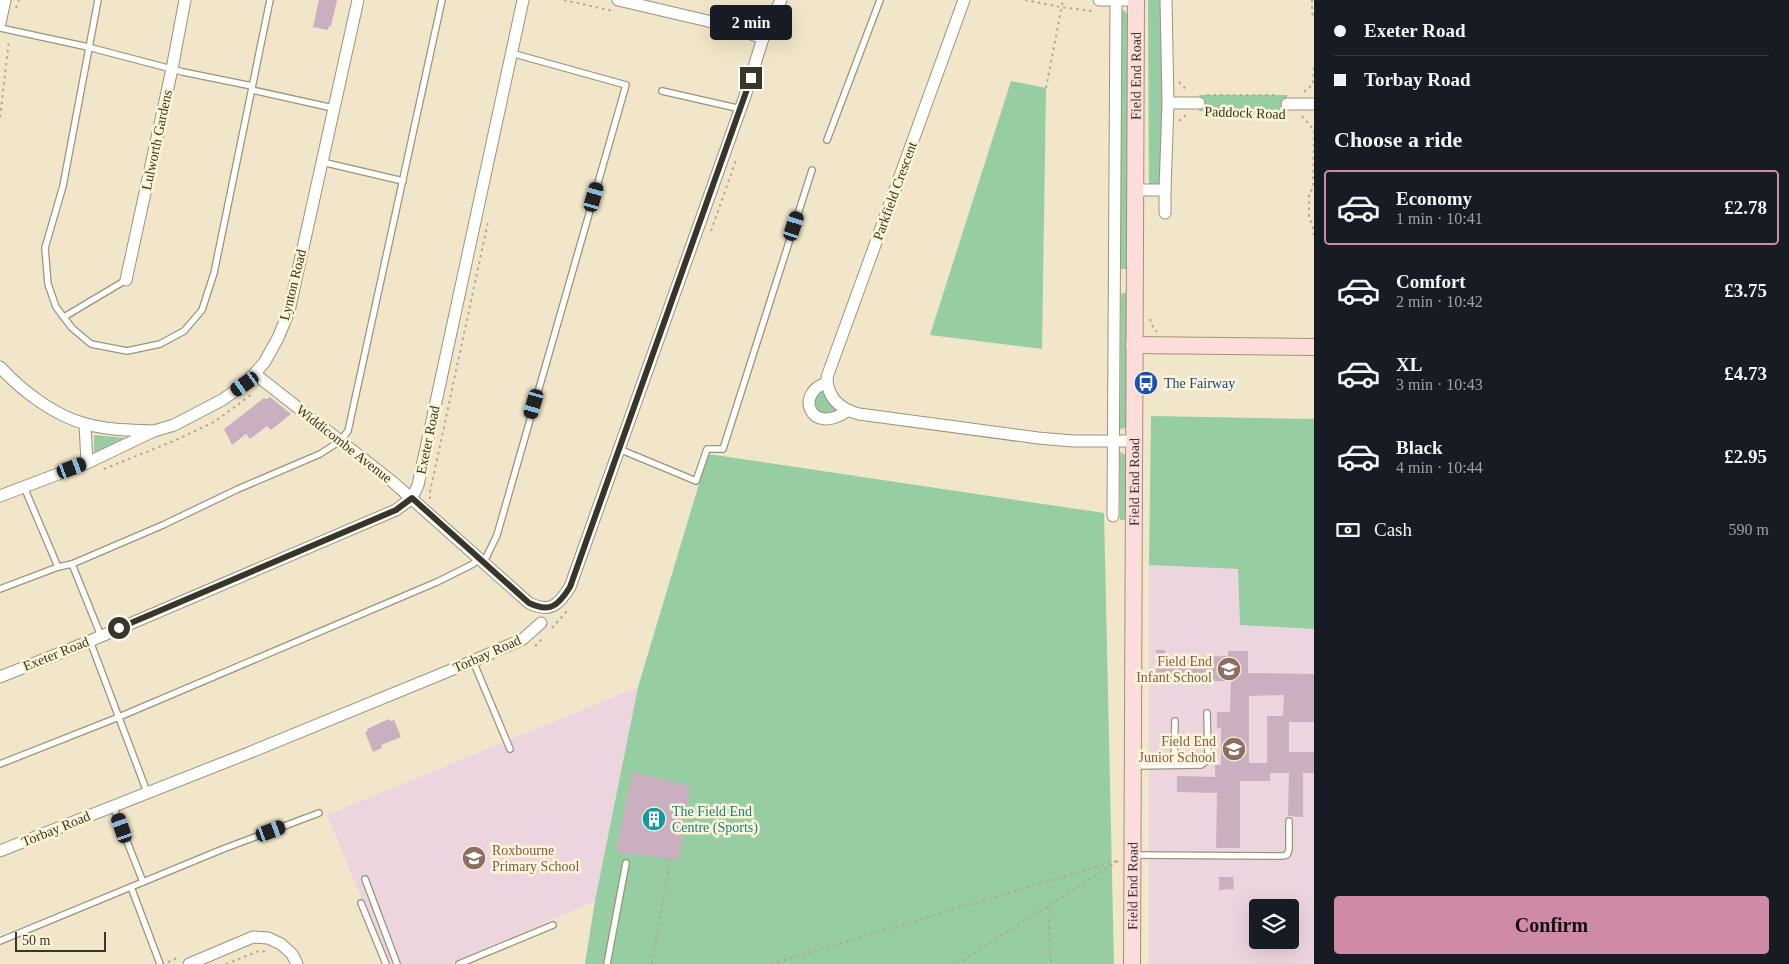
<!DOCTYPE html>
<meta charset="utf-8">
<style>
body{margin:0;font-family:"Times New Roman",serif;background:#242831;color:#f1f3f6;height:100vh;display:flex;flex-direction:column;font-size:19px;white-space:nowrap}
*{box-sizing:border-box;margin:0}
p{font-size:16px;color:#9ea1a6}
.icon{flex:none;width:28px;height:28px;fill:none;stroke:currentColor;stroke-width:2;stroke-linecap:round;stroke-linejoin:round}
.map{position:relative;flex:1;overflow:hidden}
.panel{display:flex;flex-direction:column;background:#171b24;width:475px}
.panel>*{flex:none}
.top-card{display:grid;align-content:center;height:110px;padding:0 20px;background:#171b24}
.buttons{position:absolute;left:1249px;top:899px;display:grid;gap:10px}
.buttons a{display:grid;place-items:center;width:50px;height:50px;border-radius:5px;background:#171b24;box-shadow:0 5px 20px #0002;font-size:25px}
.scale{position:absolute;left:15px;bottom:12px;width:91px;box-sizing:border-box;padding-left:5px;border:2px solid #393529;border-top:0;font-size:14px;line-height:18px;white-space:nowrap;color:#393529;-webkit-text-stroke:4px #fef4d6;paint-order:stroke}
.end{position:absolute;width:22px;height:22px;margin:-11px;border:6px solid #393529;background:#fff;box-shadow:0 0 0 2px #fff}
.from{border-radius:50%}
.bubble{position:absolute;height:35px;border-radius:5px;background:#171b24;box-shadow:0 5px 20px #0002;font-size:16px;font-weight:700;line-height:35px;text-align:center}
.car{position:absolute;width:15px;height:30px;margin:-15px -8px;border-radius:6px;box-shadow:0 0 4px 1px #0007;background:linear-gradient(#222 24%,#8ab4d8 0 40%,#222 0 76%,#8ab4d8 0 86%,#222 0)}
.top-card b{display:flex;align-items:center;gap:18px;height:48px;font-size:19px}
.top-card b+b{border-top:1px solid #363941}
.top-card i{width:12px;height:12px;background:#f1f3f6}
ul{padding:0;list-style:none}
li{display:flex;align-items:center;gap:15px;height:75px;margin:0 10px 8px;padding:0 10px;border:2px solid transparent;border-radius:5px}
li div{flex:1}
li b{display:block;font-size:19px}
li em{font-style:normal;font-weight:700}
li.selected{border-color:#ce8aa6}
li>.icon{width:45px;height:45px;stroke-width:1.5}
h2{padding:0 20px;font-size:22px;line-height:60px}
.pay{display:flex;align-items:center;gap:12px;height:55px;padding:0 20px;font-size:19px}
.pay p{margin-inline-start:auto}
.button{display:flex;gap:10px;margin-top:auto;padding:10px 20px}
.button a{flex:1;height:58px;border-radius:5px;background:#ce8aa6;color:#111;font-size:20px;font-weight:700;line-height:58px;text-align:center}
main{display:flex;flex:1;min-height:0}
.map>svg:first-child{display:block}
.education{fill:#edd5e0;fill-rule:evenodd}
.green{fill:#96cda3}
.building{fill:#caafc0;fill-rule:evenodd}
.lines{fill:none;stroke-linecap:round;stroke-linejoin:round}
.lane-casing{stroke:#9d9378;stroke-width:8}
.street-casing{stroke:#9d9378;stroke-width:13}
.secondary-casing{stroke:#9d9378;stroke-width:18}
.path{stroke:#b1a992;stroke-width:2;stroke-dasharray:2.5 4;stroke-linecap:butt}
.lane{stroke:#fff;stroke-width:5.5}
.street{stroke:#fff;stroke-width:11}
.secondary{stroke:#fdddda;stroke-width:16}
.route{stroke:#393529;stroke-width:6}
.labels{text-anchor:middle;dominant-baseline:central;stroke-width:5;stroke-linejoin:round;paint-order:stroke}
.street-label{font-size:14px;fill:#393529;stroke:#fef4d6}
.transit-label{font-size:14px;fill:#164399;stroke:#fef4d6;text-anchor:start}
.education-label{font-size:14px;fill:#785e54;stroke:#fef4d6;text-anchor:end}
.culture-label{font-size:14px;fill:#0d838f;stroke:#fef4d6;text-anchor:start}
</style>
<main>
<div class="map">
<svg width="1314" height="964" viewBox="0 0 1314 964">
<rect width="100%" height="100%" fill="#f1e6c9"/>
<!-- education -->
<g class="education">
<path d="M1149 565 1239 569 1240 625 1314 629V964H1149ZM1258 908H1290V940H1258Z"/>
<polygon points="638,687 595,901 449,964 389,964 327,815"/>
</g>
<!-- green -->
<g class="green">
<polygon points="1148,0 1166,0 1165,190 1149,190"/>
<polygon points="1123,10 1126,12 1128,17 1127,269 1121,269 1121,11"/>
<polygon points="1011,81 1046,88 1042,349 930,335"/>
<polygon points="1199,95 1287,95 1287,114 1199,111"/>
<polygon points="1127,292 1127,425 1125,428 1120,429 1121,294"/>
<polygon points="822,388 828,402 838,411 826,417 816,411 813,398"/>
<polygon points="1151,416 1314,419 1314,629 1240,625 1238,569 1149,565"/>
<polygon points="94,435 126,438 94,456"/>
<polygon points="1120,452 1127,455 1127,520 1120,520"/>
<polygon points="708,454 1104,513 1114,964 585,964 595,901 638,687"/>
</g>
<!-- building -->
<g class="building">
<polygon points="319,0 337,0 331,26 329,26 328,30 313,27"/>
<polygon points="270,397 291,414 271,430 267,426 250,439 246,434 232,445 224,429 264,398 267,399"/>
<path d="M1156 650H1165V658L1228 656V651H1248V673L1314 674V722H1289V752H1314V773H1303V817L1288 816 1289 773H1270V781H1240V848H1216L1217 793 1177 792V776L1215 777V765H1221V728H1217V712H1230L1231 681 1156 682ZM1284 695 1283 716H1267V763H1249V696Z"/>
<polygon points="389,719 390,721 394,720 401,737 381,745 382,748 373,752 365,732 368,731 367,729"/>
<polygon points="632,772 690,786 679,860 616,852"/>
<polygon points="1219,877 1233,877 1234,889 1219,890"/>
</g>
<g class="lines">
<!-- lane casing -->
<g class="lane-casing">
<g id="lane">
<polyline points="98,0 63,186 45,248 48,284 56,307 72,328 91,344 127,351 160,344 184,331 202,310 214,273 270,0"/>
<polyline points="0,28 88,47 183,72 252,86"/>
<polyline points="252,90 333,108"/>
<polyline points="662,91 741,109"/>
<polyline points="827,140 880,0"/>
<polyline points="322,162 403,181"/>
<polyline points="64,317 126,280"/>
<polyline points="619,449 696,481 707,449 723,449 812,170"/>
<polyline points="24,487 58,567"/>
<polyline points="484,562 497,535 626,85 511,53"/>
<polyline points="72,564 101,636"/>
<polyline points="0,589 58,567 72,564 163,525 238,489 320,454 340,441 348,431 442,0"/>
<polyline points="90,641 147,792"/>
<polyline points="473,661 510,749"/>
<polyline points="0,764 119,717 437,582 473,564 479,558"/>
<polyline points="1174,764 1175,721"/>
<polyline points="1134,766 1201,765 1205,762 1208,756 1207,713"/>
<polyline points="113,806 143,882"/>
<polyline points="1135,855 1282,856 1287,855 1289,850 1289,821"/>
<polyline points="365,879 397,964"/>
<polyline points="131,887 160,964"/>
<polyline points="361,903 386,964"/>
<polyline points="0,941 223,849 319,813"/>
<polyline points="459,964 553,925"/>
<polyline points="607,964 626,863"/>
</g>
</g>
<!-- street casing -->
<g class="street-casing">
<g id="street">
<polyline points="618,0 725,25 763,38"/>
<path d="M964 0 827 377C827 398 840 409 859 414L1038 438 1073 441H1135"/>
<polyline points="1099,0 1133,0"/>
<polyline points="0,23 5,0"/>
<polyline points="1168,103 1199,103"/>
<polyline points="1287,104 1314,104"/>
<polyline points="1135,190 1165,190 1168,103 1166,0"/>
<polyline points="1165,213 1165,190"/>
<polyline points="126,280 172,69 185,0"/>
<path d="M0 367C22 391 55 416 86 424 108 430 130 430 152 431"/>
<path d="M255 374 394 483 529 603C550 613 558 606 570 587L745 96 763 38 781 0"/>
<path d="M827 383C794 392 810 437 847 411"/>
<polyline points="85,424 87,463"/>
<polyline points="0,496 87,463 154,431 174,425 222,400 245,384 264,363 278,338 289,311 358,0"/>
<polyline points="1113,516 1116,0"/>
<polyline points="0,677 90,641 396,510 412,498 418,485 523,0"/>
<polyline points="0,851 246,754 473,661 523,639 541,623"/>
<polyline points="189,964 253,937 268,938 281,944 292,954 297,964"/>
</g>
</g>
<!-- secondary casing -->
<g class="secondary-casing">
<g id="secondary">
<polyline points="1134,345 1314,347"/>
<path id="s1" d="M1132 964 1136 0"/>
</g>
</g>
<!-- path -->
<g class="path">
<polyline points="564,0 613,11"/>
<polyline points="1025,0 1060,7 1092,11"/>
<polyline points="1312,0 1312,13 1314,16"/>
<polyline points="16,8 19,0"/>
<polyline points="1179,82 1188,91"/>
<polyline points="1046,88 1063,0"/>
<polyline points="1304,92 1313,84 1314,64"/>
<polyline points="1207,95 1279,95"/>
<polyline points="1206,112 1282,114"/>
<polyline points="1302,116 1314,130 1313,188 1309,194 1309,217 1313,226 1314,238"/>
<polyline points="0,117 9,40"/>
<polyline points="1179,121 1187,114"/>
<polyline points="711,231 736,160"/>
<polyline points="1150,319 1153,327 1157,332"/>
<polyline points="104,469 176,440 214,422 251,395"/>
<polyline points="430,499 430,492 488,222"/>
<polyline points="552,628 567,611"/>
<polyline points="535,646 544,637"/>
<polyline points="1048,907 1051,964"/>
<polyline points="168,962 180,957"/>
<polyline points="226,964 259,951 269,952"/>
<polyline points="652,964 670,858"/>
<polyline points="771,964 1119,860"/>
<polyline points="957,964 1118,861"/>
</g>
<!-- lane -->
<use href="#lane" class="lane"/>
<!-- street -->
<use href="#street" class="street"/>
<!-- secondary -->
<use href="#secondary" class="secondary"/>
</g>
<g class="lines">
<!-- route -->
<path class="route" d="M119 628 396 510 412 498 529 603C550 613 558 606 570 587L751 78"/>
</g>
<!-- icons -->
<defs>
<g id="bus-disc" transform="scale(1.25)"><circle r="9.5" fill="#1a4fb4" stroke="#fef4d6"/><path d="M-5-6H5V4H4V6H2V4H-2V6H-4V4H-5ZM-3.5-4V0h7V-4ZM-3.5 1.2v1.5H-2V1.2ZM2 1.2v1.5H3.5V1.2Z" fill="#fff"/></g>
<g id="school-disc" transform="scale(1.25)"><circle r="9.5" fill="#8d6e63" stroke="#fef4d6"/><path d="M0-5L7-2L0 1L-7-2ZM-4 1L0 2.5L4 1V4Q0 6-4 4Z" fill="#fff"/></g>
<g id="building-disc" transform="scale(1.25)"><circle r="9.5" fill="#0f9aa8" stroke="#fef4d6"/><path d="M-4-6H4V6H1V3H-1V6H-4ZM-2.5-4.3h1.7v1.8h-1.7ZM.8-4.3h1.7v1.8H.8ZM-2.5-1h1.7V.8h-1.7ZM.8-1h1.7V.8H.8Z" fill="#fff"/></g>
</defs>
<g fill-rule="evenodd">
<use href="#bus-disc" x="1146" y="383"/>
<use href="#school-disc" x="1229" y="669"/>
<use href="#school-disc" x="1234" y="749"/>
<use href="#building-disc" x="654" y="819"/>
<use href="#school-disc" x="474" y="858"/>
</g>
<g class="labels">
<!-- street labels -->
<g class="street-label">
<text stroke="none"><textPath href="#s1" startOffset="888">Field End Road</textPath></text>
<text transform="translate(1245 113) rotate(2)">Paddock Road</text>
<text transform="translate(157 140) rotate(-78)">Lulworth Gardens</text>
<text transform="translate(895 191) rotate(-70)">Parkfield Crescent</text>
<text transform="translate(293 285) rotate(-76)">Lynton Road</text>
<text transform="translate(428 440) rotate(-78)">Exeter Road</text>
<text transform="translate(344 444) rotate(38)">Widdicombe Avenue</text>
<text stroke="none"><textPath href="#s1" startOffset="482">Field End Road</textPath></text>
<text transform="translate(56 654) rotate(-22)">Exeter Road</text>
<text transform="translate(487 654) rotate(-24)">Torbay Road</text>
<text transform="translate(56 829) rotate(-22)">Torbay Road</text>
<text stroke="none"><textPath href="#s1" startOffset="78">Field End Road</textPath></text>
</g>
<!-- transit labels -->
<g class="transit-label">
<text x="1164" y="383">The Fairway</text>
</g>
<!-- education labels -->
<g class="education-label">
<text x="1212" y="661">Field End<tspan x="1212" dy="16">Infant School</tspan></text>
<text x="1216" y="741">Field End<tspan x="1216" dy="16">Junior School</tspan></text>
<text x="492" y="850" text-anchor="start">Roxbourne<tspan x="492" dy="16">Primary School</tspan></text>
</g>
<!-- culture labels -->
<g class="culture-label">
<text x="672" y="811">The Field End<tspan x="672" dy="16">Centre (Sports)</tspan></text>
</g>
</g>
</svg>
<div class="buttons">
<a><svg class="icon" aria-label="layers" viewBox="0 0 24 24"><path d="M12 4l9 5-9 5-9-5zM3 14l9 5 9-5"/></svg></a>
</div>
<div class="scale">50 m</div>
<i class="end from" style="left:119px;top:628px"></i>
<i class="end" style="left:751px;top:78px"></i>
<div class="bubble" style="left:710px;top:5px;width:82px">2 min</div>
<i class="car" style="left:594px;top:197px;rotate:16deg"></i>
<i class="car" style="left:794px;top:226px;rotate:18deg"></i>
<i class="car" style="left:245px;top:384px;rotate:235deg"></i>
<i class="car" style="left:534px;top:404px;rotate:196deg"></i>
<i class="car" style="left:72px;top:468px;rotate:69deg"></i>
<i class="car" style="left:122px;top:828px;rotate:341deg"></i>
<i class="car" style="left:271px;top:831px;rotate:69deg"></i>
</div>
<section class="panel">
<div class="top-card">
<b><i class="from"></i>Exeter Road</b>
<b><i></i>Torbay Road</b>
</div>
<h2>Choose a ride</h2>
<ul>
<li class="selected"><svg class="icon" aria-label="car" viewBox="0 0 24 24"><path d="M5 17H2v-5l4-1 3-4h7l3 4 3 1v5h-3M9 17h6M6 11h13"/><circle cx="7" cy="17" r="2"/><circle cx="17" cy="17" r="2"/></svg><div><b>Economy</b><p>1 min · 10:41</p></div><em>£2.78</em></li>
<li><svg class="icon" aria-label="car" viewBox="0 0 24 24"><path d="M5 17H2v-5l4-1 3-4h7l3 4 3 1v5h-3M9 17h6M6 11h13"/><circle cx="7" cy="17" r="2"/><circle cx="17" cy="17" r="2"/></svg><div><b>Comfort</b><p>2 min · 10:42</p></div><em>£3.75</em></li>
<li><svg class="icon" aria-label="car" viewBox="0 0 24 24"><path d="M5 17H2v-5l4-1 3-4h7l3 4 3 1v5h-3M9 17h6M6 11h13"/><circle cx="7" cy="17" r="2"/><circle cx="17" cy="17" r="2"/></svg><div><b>XL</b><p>3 min · 10:43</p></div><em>£4.73</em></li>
<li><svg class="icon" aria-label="car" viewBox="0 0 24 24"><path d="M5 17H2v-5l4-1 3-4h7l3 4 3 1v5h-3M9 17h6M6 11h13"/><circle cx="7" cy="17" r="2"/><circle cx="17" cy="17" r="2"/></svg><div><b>Black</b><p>4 min · 10:44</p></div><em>£2.95</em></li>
</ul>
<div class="pay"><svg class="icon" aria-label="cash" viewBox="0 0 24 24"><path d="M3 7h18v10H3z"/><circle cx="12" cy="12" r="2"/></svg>Cash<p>590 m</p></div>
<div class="button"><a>Confirm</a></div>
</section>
</main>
